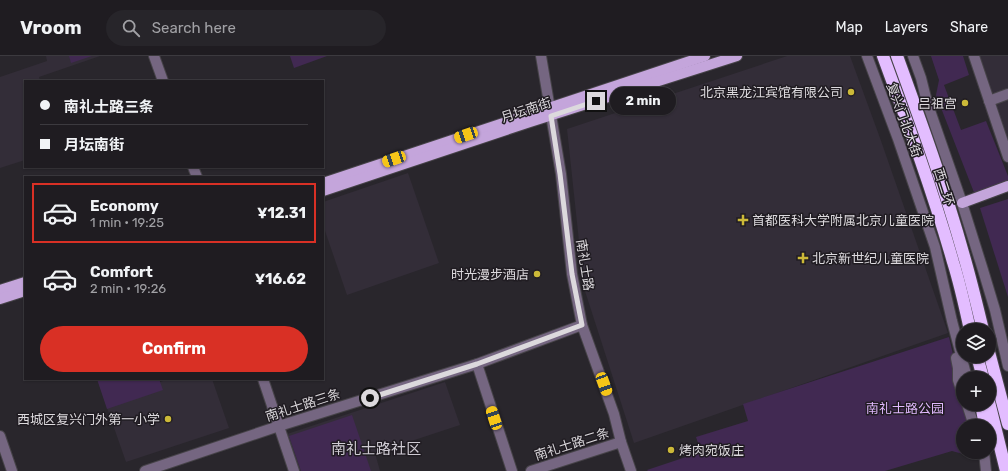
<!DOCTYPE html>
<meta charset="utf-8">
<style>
body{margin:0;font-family:Rubik,"Noto Sans SC",sans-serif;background:#27252a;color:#f1f3f6;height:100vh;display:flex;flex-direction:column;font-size:15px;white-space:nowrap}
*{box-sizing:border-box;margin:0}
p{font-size:13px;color:#a1a1a5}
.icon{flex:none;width:22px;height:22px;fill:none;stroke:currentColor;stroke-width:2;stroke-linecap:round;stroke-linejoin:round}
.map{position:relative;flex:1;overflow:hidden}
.drawer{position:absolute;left:24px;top:120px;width:300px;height:204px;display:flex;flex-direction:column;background:#1f1c21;border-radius:0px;box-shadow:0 1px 3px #0004,0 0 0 1px #3c3a3f}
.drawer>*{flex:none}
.guide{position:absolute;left:24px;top:24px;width:300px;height:88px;border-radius:0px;box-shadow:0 1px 3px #0004,0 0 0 1px #3c3a3f;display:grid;align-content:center;height:88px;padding:0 16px;background:#1f1c21}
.controls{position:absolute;left:956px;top:267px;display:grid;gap:8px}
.controls a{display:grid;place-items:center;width:40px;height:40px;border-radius:50%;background:#1f1c21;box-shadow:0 1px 3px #0004,0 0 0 1px #3c3a3f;font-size:20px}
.end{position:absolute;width:18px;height:18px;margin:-9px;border:5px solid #dcd9dd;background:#111;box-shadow:0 0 0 2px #111}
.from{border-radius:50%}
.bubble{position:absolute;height:28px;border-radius:14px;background:#1f1c21;box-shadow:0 1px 3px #0004,0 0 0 1px #3c3a3f;font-size:13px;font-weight:700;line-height:28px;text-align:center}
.car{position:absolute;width:12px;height:24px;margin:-12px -6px;border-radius:5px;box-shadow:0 0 3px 1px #0007;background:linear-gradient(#f5c518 24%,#345 0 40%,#f5c518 0 76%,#345 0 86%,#f5c518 0)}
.guide b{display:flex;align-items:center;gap:14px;height:38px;font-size:15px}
.guide b+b{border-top:1px solid #3c3a3f}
.guide i{width:10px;height:10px;background:#f1f3f6}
ul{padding:7px 0 0;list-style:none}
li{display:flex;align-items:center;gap:12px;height:60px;margin:0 8px 6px;padding:0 8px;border:2px solid transparent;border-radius:0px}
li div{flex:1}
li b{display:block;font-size:15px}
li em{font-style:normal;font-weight:700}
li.on{border-color:#d93025}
li>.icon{width:36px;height:36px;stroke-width:1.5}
.button{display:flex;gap:8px;margin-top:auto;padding:8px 16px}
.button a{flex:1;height:46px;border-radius:24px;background:#d93025;color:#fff;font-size:16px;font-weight:700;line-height:46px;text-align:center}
header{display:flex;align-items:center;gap:24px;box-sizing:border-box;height:56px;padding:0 20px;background:#1f1c21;border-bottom:1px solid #3c3a3f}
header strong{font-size:19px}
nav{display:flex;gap:22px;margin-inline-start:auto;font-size:14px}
.search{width:280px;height:36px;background:#27252a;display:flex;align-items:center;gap:10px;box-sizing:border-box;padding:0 14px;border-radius:22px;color:#a1a1a5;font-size:15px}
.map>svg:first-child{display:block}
.built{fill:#332d38}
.green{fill:#412952}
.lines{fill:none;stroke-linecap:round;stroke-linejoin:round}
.minor-casing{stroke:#464348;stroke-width:12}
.major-casing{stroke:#464348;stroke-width:12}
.highway-casing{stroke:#464348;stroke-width:14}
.minor{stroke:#756681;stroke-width:10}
.major{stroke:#c4a5db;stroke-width:10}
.highway{stroke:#e3bdff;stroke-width:12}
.route{stroke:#dcd9dd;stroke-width:5}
.poi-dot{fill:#ccb938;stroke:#201c22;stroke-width:1.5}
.labels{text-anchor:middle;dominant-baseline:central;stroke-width:3;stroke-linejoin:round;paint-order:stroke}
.poi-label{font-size:13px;fill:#dcd9dd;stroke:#201c22;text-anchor:end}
.street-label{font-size:13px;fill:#dcd9dd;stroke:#201c22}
.park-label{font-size:13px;fill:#e0b8fd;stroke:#201c22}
.quarter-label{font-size:15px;fill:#cecad2;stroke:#201c22}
</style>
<header>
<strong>Vroom</strong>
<div class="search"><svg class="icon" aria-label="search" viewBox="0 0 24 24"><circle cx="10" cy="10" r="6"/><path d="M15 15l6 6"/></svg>Search here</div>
<nav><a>Map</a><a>Layers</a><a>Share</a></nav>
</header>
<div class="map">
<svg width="1008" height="415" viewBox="0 0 1008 415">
<rect width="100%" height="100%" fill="#29262c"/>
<!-- built -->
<g class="built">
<polygon points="46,0 100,0 39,21 40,25 25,25 25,104 0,112 0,21 47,5"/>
<polygon points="787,0 850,0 880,82 948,277 634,387 584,232 567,73"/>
<polygon points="972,0 1008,0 1008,111"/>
<polygon points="408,117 439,207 347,239 323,169 323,146"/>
<polygon points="97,323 159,323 160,326 169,323 212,323 229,372 126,406"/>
<polygon points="445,326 460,369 375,397 380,415 299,415 287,378"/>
</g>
<!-- green -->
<g class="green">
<polygon points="69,0 92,0 71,7"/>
<polygon points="290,0 327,0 294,12"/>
<polygon points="931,0 963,0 969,19 944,29 961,74 986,65 1008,120 1008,126 975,139 936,39 939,24"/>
<polygon points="1008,143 1008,241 980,152"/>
<polygon points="949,281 955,307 959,342 966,354 970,370 963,370 963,396 973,396 974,401 952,395 885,415 648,415 647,414 701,396 696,381 748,365 743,348"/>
<polygon points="97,323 159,323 163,334 107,353"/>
<polygon points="352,359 371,415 301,415 289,380"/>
</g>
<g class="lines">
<!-- minor casing -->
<g class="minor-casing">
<g id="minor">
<polyline points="154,0 163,25"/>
<polyline points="541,0 561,118 572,218 582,269 614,358 621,386 631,415"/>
<polyline points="867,0 898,83 935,191 952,265 967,322"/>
<polyline points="913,0 921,22 927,46 962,147 983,214 995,254 1008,310"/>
<polyline points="974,0 1008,101"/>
<polyline points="989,45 1008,38"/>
<polyline points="193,111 197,121"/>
<polyline points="956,302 958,312 958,324 963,340"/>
<polyline points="477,308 512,415"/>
<polyline points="263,323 294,415"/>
<polyline points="967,348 974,370"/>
<polyline points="0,380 12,415"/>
<polyline points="984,396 986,415"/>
<polyline points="145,415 279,370 477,308 582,269"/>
<polyline points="531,415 621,386"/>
</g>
</g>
<!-- major casing -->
<g class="major-casing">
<g id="major">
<polyline points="323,127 705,0"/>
<polyline points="323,135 530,66 737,0"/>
<polyline points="962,147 1008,130"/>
<polyline points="0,234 25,226"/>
<polyline points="0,243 25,235"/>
</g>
</g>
<!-- highway casing -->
<g class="highway-casing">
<g id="highway">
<path d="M883 0C908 68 933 136 953 206 960 228 965 251 970 274"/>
<path d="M897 0C921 66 945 132 964 200 971 224 977 249 983 274"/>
<polyline points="989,296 1008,368"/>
<polyline points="977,300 983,322"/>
<polyline points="989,346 1006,415"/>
<polyline points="981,348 985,370"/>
</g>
</g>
<!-- minor -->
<use href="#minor" class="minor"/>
<!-- major -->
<use href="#major" class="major"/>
<!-- highway -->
<use href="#highway" class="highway"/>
</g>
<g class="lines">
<!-- route -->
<polyline class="route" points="370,342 477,308 582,269 572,218 560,118 551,60 596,45"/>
</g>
<!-- markers -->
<g class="poi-dot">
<circle cx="851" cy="36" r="4"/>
<circle cx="965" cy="47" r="4"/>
<path d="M741 158h4v4h4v4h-4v4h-4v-4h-4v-4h4z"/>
<path d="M801 196h4v4h4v4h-4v4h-4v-4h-4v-4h4z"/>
<circle cx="537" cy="218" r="4"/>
<circle cx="168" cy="363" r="4"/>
<circle cx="671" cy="394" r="4"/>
</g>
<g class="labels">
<!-- poi labels -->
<g class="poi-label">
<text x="843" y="36">北京黑龙江宾馆有限公司</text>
<text x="957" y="47">吕祖宫</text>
<text x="752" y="164" text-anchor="start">首都医科大学附属北京儿童医院</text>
<text x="812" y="202" text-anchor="start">北京新世纪儿童医院</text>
<text x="529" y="218">时光漫步酒店</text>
<text x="160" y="363">西城区复兴门外第一小学</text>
<text x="679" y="394" text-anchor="start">烤肉宛饭庄</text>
</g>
<!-- street labels -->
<g class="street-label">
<text transform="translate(526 54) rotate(-18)">月坛南街</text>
<text transform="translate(904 64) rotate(70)">复兴门北大街</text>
<text transform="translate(944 131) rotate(72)">西二环</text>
<text transform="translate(585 209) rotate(81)">南礼士路</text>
<text transform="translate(303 349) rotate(-18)">南礼士路三条</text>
<text transform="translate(572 388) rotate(-18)">南礼士路二条</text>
</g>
<!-- park labels -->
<g class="park-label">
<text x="905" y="352">南礼士路公园</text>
</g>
<!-- quarter labels -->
<g class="quarter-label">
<text x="376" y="393">南礼士路社区</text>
</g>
</g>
</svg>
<div class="controls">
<a><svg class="icon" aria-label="layers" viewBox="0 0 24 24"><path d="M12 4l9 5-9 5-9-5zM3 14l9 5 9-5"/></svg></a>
<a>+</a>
<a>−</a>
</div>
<i class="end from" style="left:370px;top:342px"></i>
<i class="end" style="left:596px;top:45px"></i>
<div class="bubble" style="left:610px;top:31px;width:66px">2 min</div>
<i class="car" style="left:466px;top:79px;rotate:251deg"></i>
<i class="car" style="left:394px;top:103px;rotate:251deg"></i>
<i class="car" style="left:604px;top:328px;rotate:160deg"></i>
<i class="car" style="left:494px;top:362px;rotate:342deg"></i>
<div class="guide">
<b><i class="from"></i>南礼士路三条</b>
<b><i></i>月坛南街</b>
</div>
<section class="drawer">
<ul>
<li class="on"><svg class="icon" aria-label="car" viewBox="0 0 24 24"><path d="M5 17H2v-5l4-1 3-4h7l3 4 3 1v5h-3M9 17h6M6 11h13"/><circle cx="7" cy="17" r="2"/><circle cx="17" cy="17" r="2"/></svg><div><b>Economy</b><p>1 min · 19:25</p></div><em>¥12.31</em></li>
<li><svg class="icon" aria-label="car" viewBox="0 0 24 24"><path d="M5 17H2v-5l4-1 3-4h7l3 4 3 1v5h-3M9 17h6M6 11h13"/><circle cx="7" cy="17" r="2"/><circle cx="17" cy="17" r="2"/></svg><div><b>Comfort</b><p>2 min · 19:26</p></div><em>¥16.62</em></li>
</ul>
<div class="button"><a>Confirm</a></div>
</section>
</div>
